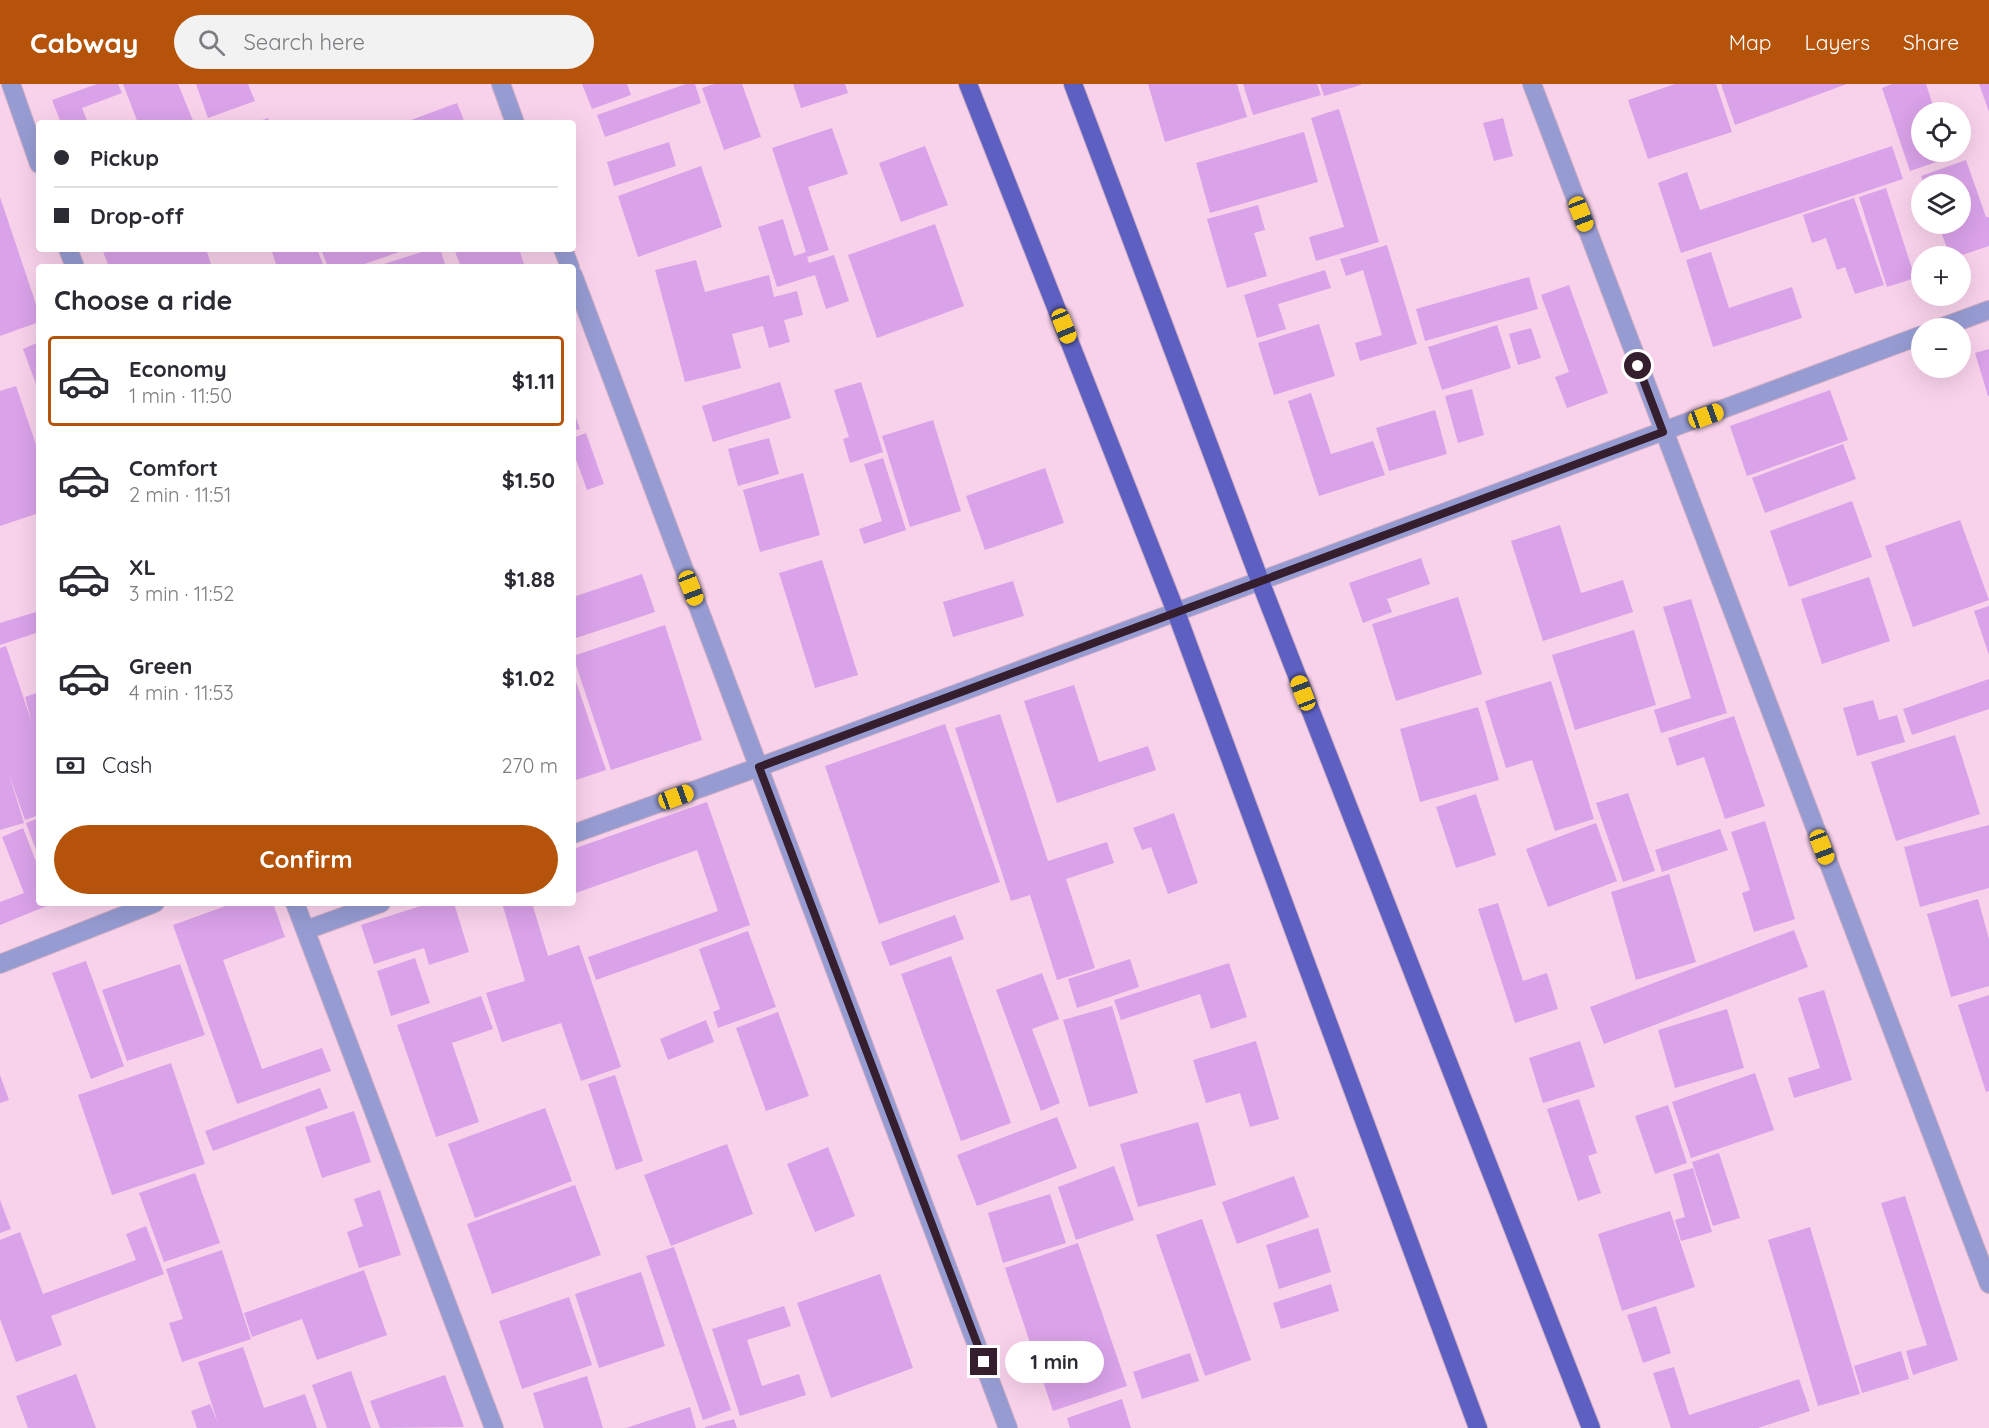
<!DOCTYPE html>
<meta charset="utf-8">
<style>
body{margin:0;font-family:Quicksand,sans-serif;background:#f2f2f3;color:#2b2b33;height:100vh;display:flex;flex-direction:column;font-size:22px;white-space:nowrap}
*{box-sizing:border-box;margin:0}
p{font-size:20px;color:#7c7c81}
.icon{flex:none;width:33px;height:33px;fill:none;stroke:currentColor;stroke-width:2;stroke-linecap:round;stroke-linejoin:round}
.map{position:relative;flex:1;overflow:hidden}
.side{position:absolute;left:36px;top:180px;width:540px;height:642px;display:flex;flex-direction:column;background:#fff;border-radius:6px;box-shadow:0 6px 24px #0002}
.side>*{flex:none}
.top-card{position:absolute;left:36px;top:36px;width:540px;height:132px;border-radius:6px;box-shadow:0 6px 24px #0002;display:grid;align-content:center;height:132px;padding:0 18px;background:#fff}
.controls{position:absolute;left:1911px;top:18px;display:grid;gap:12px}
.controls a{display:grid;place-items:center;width:60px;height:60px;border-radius:50%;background:#fff;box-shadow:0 6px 24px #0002;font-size:30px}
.end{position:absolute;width:27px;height:27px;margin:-14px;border:8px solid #351e2e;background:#fff;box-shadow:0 0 0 3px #fff}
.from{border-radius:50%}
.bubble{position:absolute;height:42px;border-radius:21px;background:#fff;box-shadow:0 6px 24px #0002;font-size:20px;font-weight:800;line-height:42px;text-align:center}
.car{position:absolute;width:18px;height:36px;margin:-18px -9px;border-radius:8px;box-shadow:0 0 4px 2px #0007;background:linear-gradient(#f5c518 24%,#345 0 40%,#f5c518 0 76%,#345 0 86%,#f5c518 0)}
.top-card b{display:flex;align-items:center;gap:21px;height:57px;font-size:22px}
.top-card b+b{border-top:2px solid #e1e1e2}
.top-card i{width:15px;height:15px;background:#2b2b33}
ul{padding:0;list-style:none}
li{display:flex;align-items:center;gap:18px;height:90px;margin:0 12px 9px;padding:0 6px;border:3px solid transparent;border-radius:6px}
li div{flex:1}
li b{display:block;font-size:22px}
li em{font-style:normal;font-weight:800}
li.active{border-color:#b45309}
li>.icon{width:54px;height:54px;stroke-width:1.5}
h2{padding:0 18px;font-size:27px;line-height:72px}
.pay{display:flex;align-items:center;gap:15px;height:66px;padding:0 18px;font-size:22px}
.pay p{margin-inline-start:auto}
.primary-button{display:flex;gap:12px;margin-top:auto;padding:12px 18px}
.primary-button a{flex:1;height:69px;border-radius:36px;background:#b45309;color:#fff;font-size:24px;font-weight:800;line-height:69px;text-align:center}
header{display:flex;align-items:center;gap:36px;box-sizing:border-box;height:84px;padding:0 30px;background:#b45309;color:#fff}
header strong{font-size:28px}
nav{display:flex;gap:33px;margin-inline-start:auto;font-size:21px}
.search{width:420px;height:54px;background:#f2f2f3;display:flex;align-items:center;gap:15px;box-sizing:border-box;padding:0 21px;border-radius:33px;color:#7c7c81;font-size:22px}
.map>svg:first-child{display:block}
.building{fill:#daa2e9}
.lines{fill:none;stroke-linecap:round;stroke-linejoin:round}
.minor-casing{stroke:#d1aec5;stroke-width:20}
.major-casing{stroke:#d1aec5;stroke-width:20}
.minor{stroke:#969cd2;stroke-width:18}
.major{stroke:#5d60c1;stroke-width:18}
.route{stroke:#351e2e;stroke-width:8}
</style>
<header>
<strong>Cabway</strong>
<div class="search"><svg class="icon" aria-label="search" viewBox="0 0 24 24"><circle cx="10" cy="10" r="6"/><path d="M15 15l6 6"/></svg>Search here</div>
<nav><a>Map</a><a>Layers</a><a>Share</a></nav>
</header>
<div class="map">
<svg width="1989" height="1344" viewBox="0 0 1989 1344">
<rect width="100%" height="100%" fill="#f8d2eb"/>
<!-- building -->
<g class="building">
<polygon points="97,0 118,0 122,9 82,24 88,39 61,39 52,16"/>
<polygon points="123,0 178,0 194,39 138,39"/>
<polygon points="196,0 248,0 255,17 208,34"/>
<polygon points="582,0 627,0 631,11 592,25"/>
<polygon points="686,0 695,0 701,19 605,53 597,31"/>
<polygon points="714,0 742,0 761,53 724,66 702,4"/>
<polygon points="793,0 845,0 848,9 801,24"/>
<polygon points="1148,0 1237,0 1247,33 1165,58"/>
<polygon points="1243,0 1317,0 1321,11 1253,31"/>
<polygon points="1320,0 1361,0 1361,1 1324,12"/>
<polygon points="1675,0 1716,0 1732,48 1648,75 1628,16"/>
<polygon points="1721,0 1847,0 1735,41"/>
<polygon points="1892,0 1926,0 1935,28 1922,28 1922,68 1949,68 1951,73 1910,87 1882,4"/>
<polygon points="1979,0 1989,0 1989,28"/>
<polygon points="457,19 465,39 403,39"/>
<polygon points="1339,25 1379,158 1316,177 1309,153 1344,143 1311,34"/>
<polygon points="268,34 270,39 254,39"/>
<polygon points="1503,34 1513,72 1494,77 1483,39"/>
<polygon points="832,44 848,90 808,103 829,166 807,173 809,179 834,171 849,217 826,225 815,191 777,203 758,143 783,135 794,172 806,168 772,64"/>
<polygon points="1304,48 1318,98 1210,129 1196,79"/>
<polygon points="669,58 676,82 614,102 607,78"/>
<polygon points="925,62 948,121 901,138 879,79"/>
<polygon points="1892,62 1903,95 1681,169 1658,99 1687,88 1700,126"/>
<polygon points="1966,76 1986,133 1989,133 1989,162 1959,172 1950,172 1938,140 1960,140 1960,100 1924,100 1921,92"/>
<polygon points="701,82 722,143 638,173 618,112"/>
<polygon points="1886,104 1915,194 1887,203 1859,113"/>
<polygon points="0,113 39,229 39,238 0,252"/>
<polygon points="1854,114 1884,201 1855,210 1845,183 1837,186 1826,154 1812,159 1803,131"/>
<polygon points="1258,121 1265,146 1254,149 1267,192 1227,204 1207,135"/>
<polygon points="935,140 964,222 877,254 848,171"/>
<polygon points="1387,161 1417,260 1360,277 1355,259 1382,251 1363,186 1346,192 1340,175"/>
<polygon points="102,165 206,165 212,183 109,183"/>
<polygon points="271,165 317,165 324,183 277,183"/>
<polygon points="321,165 398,165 399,168 356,183 328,183"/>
<polygon points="431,165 440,165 446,183 385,183 384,180"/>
<polygon points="454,165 519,165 525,183 461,183"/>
<polygon points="1711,168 1729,224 1792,203 1802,234 1713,263 1686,176"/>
<polygon points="696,176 705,208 769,191 774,213 797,207 803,231 784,236 790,258 769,264 763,242 732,250 741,284 685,298 655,186"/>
<polygon points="1325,186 1331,204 1278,220 1286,245 1257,254 1244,211"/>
<polygon points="1529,193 1538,225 1425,257 1416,225"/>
<polygon points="1569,201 1608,309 1567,324 1555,293 1569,288 1541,211"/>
<polygon points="1319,240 1335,292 1274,311 1258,259"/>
<polygon points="1497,241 1511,284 1442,306 1428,263"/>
<polygon points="1531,244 1541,274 1518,281 1509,250"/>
<polygon points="39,258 39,308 23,265"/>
<polygon points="1989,265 1989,312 1988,312 1975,269"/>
<polygon points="780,298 791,334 713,358 702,322"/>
<polygon points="861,298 883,368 850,379 843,355 849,353 834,306"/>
<polygon points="16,302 39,369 39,429 0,442 0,307"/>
<polygon points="1472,305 1484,351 1458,359 1445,312"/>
<polygon points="1830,306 1848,356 1747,392 1730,342"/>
<polygon points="1311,309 1331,370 1373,357 1385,391 1319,412 1288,317"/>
<polygon points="573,325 580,345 573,347"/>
<polygon points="1435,326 1447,370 1389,387 1376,344"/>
<polygon points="933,336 961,427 910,443 882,352"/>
<polygon points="586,349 604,400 587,406 573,367 573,354"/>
<polygon points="769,354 779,390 738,402 728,365"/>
<polygon points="1843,360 1856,395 1765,429 1752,394"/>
<polygon points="883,374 906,446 864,460 859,445 882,437 864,380"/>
<polygon points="1045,384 1064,439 985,466 966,412"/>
<polygon points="803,389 820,451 760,468 743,406"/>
<polygon points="1852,417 1872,473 1789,503 1770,447"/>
<polygon points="1960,436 1989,516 1913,543 1885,462"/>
<polygon points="1560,441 1581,509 1623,496 1633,528 1543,557 1511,457"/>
<polygon points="1421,474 1430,500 1387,515 1392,528 1363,539 1349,499"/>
<polygon points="822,476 858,591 815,604 779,489"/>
<polygon points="642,490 655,528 573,555 573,513"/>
<polygon points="1869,493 1890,557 1822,580 1801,515"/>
<polygon points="1013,497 1024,532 953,553 943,518"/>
<polygon points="1458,513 1482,590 1396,617 1372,540"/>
<polygon points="1691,515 1727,629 1661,649 1654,626 1691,614 1663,523"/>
<polygon points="1989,522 1989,571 1974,527"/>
<polygon points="39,527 39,548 0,561 0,539"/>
<polygon points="665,541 702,656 611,686 573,572"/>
<polygon points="1634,546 1656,621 1575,646 1552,571"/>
<polygon points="6,562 32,639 25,613 39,608 39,731 25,736 9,690 24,739 0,746 0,564"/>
<polygon points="573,589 606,686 573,697"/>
<polygon points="1989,595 1989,625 1912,651 1903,625"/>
<polygon points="1551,597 1594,735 1555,747 1532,676 1506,684 1485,617"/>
<polygon points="1074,601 1099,678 1148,662 1156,686 1057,719 1024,617"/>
<polygon points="1873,616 1879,636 1897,631 1905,658 1857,672 1843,624"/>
<polygon points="1478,623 1499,696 1420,718 1400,645"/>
<polygon points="1000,630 1048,777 1107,758 1114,779 1066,795 1095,884 1057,896 1030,811 1011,817 955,644"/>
<polygon points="1734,632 1765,722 1725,735 1704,673 1677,682 1668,654"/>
<polygon points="945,640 1000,798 879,840 825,682"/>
<polygon points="1955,651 1980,730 1896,757 1871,678"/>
<polygon points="1628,709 1655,787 1623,798 1596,719"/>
<polygon points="1476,710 1496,771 1456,784 1436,723"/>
<polygon points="707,718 750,841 596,896 588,873 718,827 697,766 573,810 573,765"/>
<polygon points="1174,729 1198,799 1168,810 1151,763 1142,766 1133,744"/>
<polygon points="39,734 39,774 26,739"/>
<polygon points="1765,737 1795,835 1754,848 1742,809 1750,806 1731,748"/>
<polygon points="1596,739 1617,797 1548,823 1526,765"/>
<polygon points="1989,741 1989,804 1920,823 1904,763"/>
<polygon points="23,744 39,785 39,819 54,819 0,841 0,818 24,809 2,753"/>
<polygon points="1720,745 1728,766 1662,788 1655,766"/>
<polygon points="1669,790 1696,878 1636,896 1611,808"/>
<polygon points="1978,815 1989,855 1989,902 1951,913 1927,830"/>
<polygon points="234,819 273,819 285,853 223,876 262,985 322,964 331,987 237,1020 173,841"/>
<polygon points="430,819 454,819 469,868 429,881 424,864 374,880 361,841"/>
<polygon points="502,819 532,819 548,872 579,861 621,983 581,997 561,939 502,958 486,909 525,897"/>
<polygon points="1498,819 1523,897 1547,889 1558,925 1515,939 1478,825"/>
<polygon points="955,831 964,855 890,882 881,858"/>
<polygon points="1794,846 1808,883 1604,960 1590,923"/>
<polygon points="748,847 776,923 718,944 713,928 720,925 699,865"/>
<polygon points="951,872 1011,1039 961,1057 901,890"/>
<polygon points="415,874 430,919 391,932 377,887"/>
<polygon points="1130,875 1139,903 1077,924 1068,895"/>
<polygon points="86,877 124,982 91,995 52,889"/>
<polygon points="1229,879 1247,933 1211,945 1200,910 1121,936 1114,916"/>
<polygon points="180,880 205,951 127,977 102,906"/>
<polygon points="1042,889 1059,935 1032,945 1060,1019 1041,1027 996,906"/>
<polygon points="1824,906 1852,996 1794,1014 1788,994 1820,984 1798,914"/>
<polygon points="1989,911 1989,1007 1986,1008 1958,921"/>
<polygon points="481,912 493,945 452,959 479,1038 436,1053 397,941"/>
<polygon points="1112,922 1138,1009 1089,1023 1063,936"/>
<polygon points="1727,925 1744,984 1675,1004 1658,946"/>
<polygon points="778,928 809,1012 766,1027 736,944"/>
<polygon points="706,936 714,958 668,976 660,955"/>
<polygon points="1256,957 1279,1035 1250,1043 1240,1009 1206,1019 1193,976"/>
<polygon points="1580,957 1595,1003 1543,1019 1529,974"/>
<polygon points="171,979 205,1080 112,1111 78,1011"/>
<polygon points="1755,989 1774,1046 1691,1074 1672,1018"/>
<polygon points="0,991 9,1016 0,1019"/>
<polygon points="615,991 643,1077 616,1086 588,1000"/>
<polygon points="320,1004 328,1024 213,1067 205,1047"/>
<polygon points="1579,1015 1597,1069 1588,1072 1601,1109 1578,1117 1547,1025"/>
<polygon points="1668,1021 1687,1079 1655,1090 1635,1032"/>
<polygon points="545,1024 572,1097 475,1134 448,1060"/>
<polygon points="354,1027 371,1078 322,1094 305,1043"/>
<polygon points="1057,1033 1077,1084 977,1122 957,1071"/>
<polygon points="1198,1038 1216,1101 1138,1123 1120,1060"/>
<polygon points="727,1060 753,1130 671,1162 644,1091"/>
<polygon points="828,1063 855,1132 815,1148 787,1080"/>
<polygon points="1719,1069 1740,1134 1713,1142 1692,1078"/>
<polygon points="1114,1082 1134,1136 1076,1156 1058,1103"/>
<polygon points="1693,1084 1712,1148 1681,1157 1675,1136 1685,1133 1673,1090"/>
<polygon points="195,1089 220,1159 164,1178 139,1109"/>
<polygon points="1294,1092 1309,1133 1237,1160 1222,1118"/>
<polygon points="575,1101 601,1171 492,1210 467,1140"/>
<polygon points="380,1106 401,1171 359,1184 347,1148 363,1142 354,1115"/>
<polygon points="1050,1110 1066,1159 1003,1179 988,1129"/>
<polygon points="1905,1112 1958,1276 1913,1291 1906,1267 1927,1261 1881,1119"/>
<polygon points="0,1116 11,1145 0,1149"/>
<polygon points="1670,1127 1695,1203 1622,1227 1598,1150"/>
<polygon points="1202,1135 1251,1276 1205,1292 1156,1151"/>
<polygon points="146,1142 164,1190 51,1232 62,1261 16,1278 0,1235 0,1156 20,1148 43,1210 136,1176 126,1150"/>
<polygon points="1810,1143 1860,1310 1818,1322 1768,1156"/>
<polygon points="1318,1144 1331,1188 1279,1205 1266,1161"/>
<polygon points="1078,1159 1127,1302 1053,1327 1005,1184"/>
<polygon points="674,1163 731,1326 703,1336 646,1172"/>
<polygon points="222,1166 251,1255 182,1278 169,1239 183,1235 166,1185"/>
<polygon points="364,1186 387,1251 317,1276 302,1235 252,1253 244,1229"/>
<polygon points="641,1188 665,1262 599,1284 575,1210"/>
<polygon points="880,1190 913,1284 831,1314 797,1219"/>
<polygon points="1331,1200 1339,1227 1281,1245 1273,1219"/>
<polygon points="569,1213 592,1281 522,1305 499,1237"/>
<polygon points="784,1222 791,1242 747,1256 762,1302 799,1290 806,1311 740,1332 712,1245"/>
<polygon points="1656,1222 1671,1269 1643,1279 1627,1231"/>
<polygon points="243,1263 264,1324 305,1310 317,1344 197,1344 191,1327 210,1320 218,1339 198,1278"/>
<polygon points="1901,1267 1909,1295 1862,1309 1854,1282"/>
<polygon points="1190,1269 1199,1297 1142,1315 1133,1288"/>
<polygon points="1674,1283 1689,1331 1799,1295 1810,1327 1758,1344 1671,1344 1653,1289"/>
<polygon points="351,1287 371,1344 327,1344 312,1301"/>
<polygon points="76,1290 96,1344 28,1344 16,1312"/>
<polygon points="445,1291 464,1343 380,1344 370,1317"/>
<polygon points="587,1292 603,1344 544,1344 533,1309"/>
<polygon points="1122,1315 1131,1344 1070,1344 1067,1334"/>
<polygon points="690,1323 696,1344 626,1344"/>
<polygon points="734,1335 737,1344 705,1344 705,1343"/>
</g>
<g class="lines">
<!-- minor casing -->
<g class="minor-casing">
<g id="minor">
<polyline points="11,0 39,80"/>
<polyline points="501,0 515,39"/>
<polyline points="1532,0 1989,1200"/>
<polyline points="68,165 75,183"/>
<polyline points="563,165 570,183"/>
<polyline points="573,191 1008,1344"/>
<polyline points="1940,244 1989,226"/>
<polyline points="573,750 759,683 1922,251"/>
<polyline points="295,819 494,1344"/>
<polyline points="306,846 381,819"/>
<polyline points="0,880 155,819"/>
</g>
</g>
<!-- major casing -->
<g class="major-casing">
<g id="major">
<polyline points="968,0 1176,528 1478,1344"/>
<polyline points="1073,0 1260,497 1591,1344"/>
</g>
</g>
<!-- minor -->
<use href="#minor" class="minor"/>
<!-- major -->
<use href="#major" class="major"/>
</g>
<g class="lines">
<!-- route -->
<polyline class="route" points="984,1278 759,683 1663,348 1638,282"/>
</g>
</svg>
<div class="controls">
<a><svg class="icon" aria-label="locate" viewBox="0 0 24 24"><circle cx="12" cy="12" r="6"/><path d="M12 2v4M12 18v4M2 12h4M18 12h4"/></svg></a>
<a><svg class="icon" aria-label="layers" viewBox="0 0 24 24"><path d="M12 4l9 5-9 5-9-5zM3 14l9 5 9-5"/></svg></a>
<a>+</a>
<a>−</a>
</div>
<i class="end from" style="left:1638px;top:282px"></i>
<i class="end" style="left:984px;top:1278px"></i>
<div class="bubble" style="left:1005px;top:1257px;width:99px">1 min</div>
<i class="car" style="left:1581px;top:130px;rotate:159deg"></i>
<i class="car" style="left:1064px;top:242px;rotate:158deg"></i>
<i class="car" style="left:1706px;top:332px;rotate:70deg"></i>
<i class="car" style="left:691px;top:504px;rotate:159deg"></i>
<i class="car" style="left:1303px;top:609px;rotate:339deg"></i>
<i class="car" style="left:676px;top:713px;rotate:70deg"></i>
<i class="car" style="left:1822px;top:763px;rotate:159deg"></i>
<div class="top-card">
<b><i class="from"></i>Pickup</b>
<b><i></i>Drop-off</b>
</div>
<section class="side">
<h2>Choose a ride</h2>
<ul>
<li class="active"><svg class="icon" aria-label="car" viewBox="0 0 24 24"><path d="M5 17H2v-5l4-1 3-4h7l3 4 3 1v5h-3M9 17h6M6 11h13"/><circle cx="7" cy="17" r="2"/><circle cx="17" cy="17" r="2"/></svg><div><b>Economy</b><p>1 min · 11:50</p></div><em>$1.11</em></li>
<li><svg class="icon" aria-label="car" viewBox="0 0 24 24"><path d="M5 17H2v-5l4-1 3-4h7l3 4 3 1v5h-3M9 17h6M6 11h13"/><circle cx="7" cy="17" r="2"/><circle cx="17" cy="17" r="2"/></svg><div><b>Comfort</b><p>2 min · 11:51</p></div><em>$1.50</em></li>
<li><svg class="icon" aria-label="car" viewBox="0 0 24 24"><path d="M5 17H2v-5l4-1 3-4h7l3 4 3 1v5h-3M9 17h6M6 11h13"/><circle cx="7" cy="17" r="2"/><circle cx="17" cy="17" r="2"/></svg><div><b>XL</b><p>3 min · 11:52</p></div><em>$1.88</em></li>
<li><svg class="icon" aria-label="car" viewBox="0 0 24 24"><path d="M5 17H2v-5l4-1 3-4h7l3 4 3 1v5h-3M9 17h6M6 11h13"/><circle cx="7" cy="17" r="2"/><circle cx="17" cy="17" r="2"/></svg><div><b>Green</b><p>4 min · 11:53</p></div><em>$1.02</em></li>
</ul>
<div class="pay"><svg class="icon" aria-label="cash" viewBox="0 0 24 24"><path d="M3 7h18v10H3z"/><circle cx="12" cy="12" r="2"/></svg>Cash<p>270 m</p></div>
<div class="primary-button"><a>Confirm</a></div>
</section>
</div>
